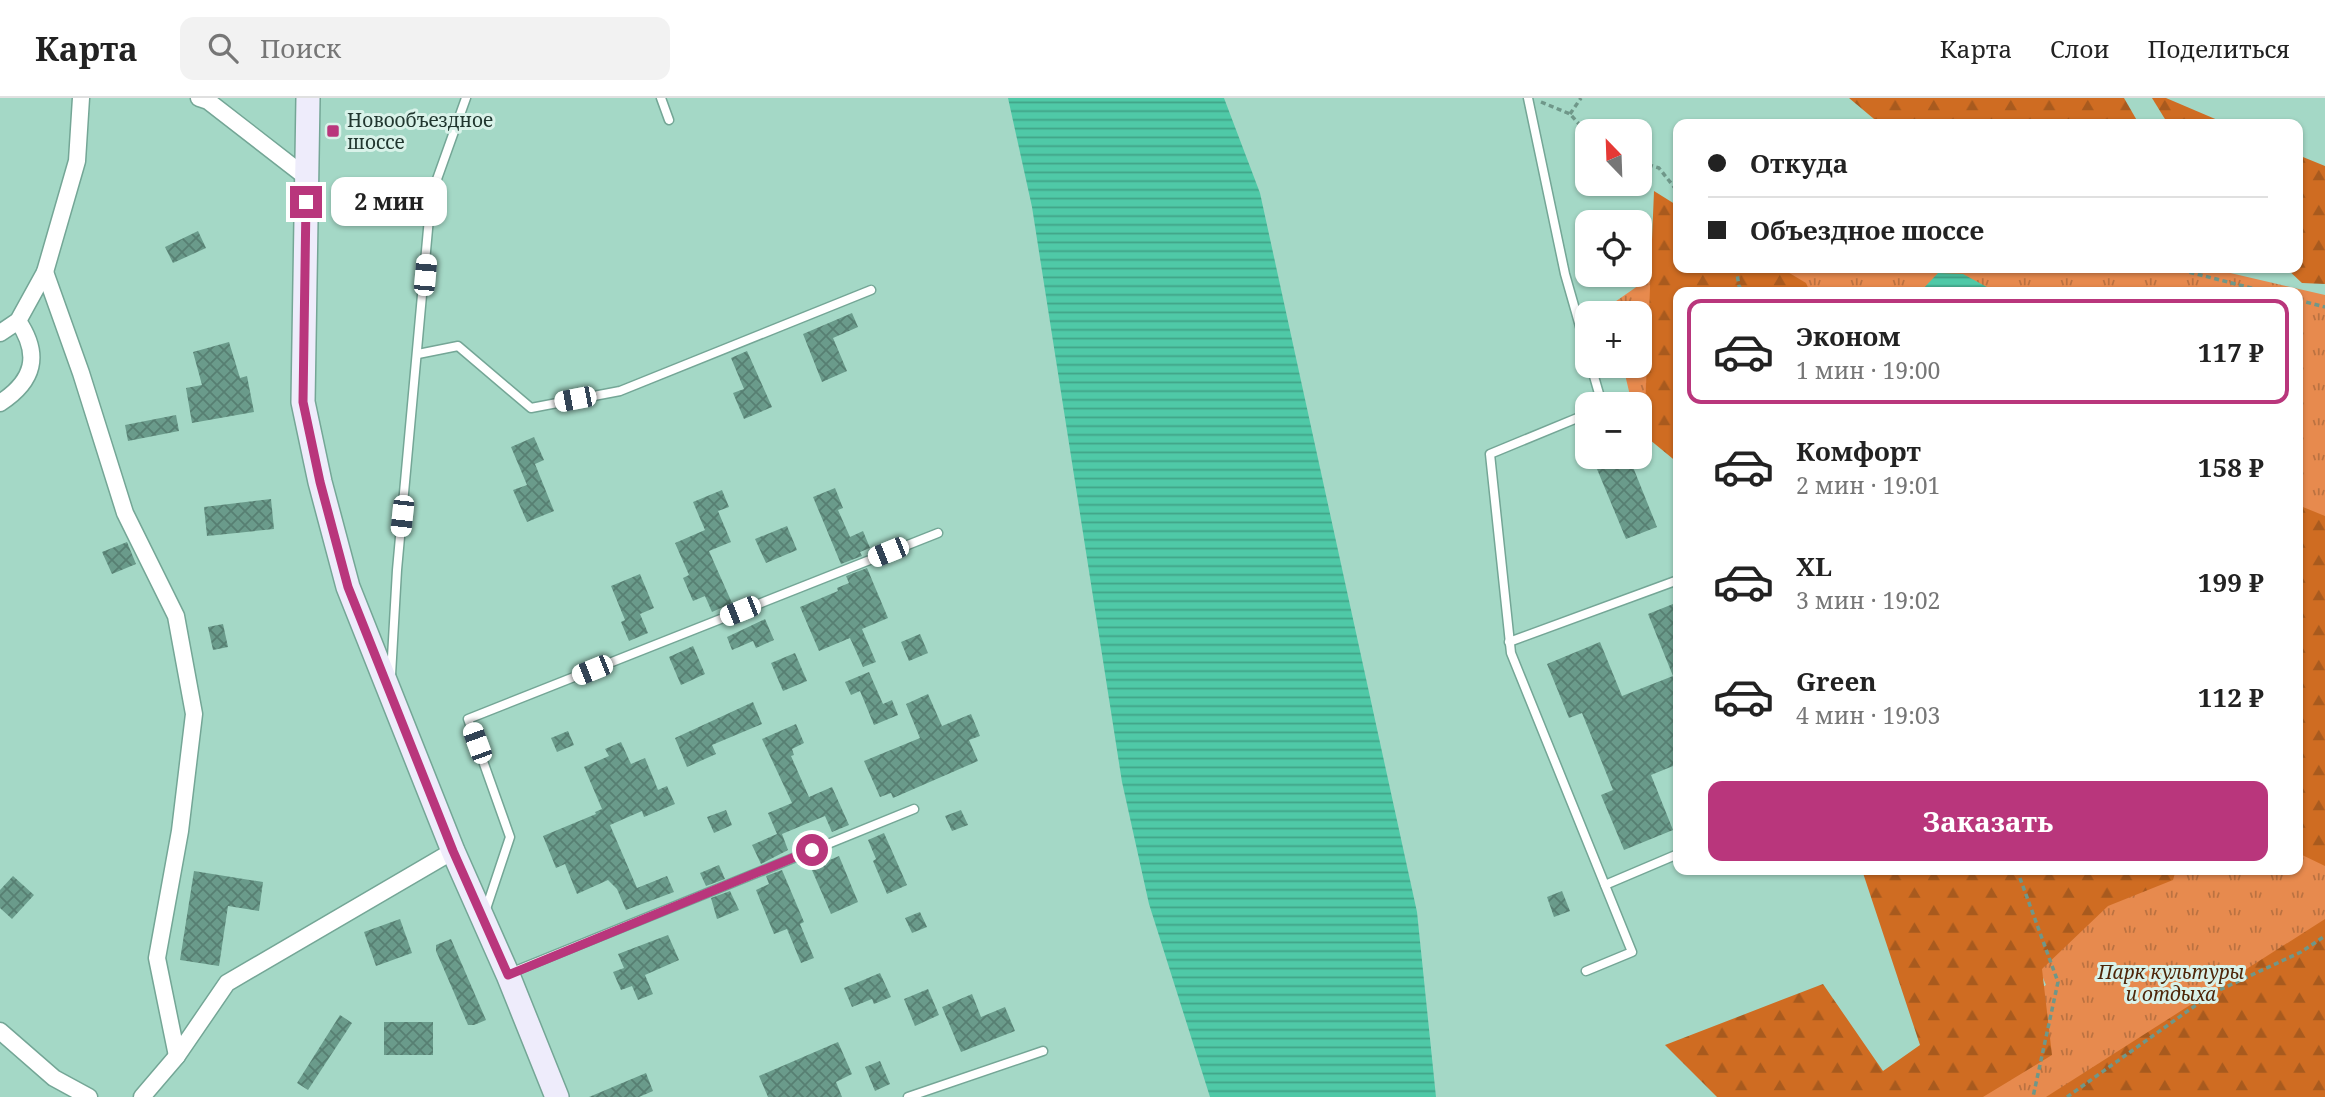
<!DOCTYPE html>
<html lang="ru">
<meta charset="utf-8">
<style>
body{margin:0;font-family:"Noto Serif",serif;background:#f2f2f2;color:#222;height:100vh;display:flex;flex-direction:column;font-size:26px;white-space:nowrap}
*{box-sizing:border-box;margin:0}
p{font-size:23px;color:#767676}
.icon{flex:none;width:38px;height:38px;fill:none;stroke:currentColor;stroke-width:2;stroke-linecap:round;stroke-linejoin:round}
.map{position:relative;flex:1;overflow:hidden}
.panel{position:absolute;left:1673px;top:189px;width:630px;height:588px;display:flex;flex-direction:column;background:#fff;border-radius:14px;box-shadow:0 2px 5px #0004}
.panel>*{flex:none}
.guide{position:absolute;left:1673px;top:21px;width:630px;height:154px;border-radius:14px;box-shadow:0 2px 5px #0004;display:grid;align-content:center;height:154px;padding:0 35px;background:#fff}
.needle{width:46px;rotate:337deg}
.buttons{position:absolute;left:1575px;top:21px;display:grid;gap:14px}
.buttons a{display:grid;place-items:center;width:77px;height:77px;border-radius:14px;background:#fff;box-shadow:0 2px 5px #0004;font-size:35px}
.end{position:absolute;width:32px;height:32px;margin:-16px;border:9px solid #b9367c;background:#fff;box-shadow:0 0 0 4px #fff}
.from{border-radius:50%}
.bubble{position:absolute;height:49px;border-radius:14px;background:#fff;box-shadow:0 2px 5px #0004;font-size:23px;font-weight:700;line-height:49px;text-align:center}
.car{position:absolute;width:21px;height:42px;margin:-21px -10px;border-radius:9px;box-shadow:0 0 5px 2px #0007;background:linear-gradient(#fff 24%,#345 0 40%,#fff 0 76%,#345 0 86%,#fff 0)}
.guide b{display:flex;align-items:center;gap:24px;height:66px;font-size:26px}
.guide b+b{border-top:2px solid #e0e0e0}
.guide i{width:18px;height:18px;background:#222}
ul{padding:12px 0 0;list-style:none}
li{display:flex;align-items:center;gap:21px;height:105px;margin:0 14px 10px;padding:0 21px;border:4px solid transparent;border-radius:14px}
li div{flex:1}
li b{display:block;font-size:26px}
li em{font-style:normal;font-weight:700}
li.active{border-color:#b9367c}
li>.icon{width:63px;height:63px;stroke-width:1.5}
.button{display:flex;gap:14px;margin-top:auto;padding:14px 35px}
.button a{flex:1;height:80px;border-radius:14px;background:#b9367c;color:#fff;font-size:28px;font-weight:700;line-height:80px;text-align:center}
header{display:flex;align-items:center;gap:42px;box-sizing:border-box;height:98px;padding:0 35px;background:#fff;border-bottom:2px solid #e0e0e0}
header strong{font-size:33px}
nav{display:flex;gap:38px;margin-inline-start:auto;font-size:24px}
.search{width:490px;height:63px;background:#f2f2f2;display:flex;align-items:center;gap:18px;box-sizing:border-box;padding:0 24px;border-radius:14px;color:#767676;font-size:26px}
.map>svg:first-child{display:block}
.grass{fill:url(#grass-tufts)}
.forest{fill:url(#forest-firs)}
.water{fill:url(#water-rules)}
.building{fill:url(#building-cross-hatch)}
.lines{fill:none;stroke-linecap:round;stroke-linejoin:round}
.service-casing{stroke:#74a696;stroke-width:11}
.minor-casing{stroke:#74a696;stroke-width:19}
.secondary-casing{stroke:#74a696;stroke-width:26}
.path{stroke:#6f9789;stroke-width:3.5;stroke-dasharray:5 3.5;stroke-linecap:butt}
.service{stroke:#fff;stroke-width:8}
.minor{stroke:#fff;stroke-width:16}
.secondary{stroke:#eeecfb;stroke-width:23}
.route{stroke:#b9367c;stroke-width:9}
.poi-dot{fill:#b9367c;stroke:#d9f2e9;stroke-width:2.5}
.labels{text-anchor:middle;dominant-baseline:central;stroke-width:6;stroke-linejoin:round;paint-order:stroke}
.poi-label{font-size:19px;fill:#21362f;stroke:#d9f2e9;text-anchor:start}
.park-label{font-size:19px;font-style:italic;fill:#4e2609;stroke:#d9f2e9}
</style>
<header>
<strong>Карта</strong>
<div class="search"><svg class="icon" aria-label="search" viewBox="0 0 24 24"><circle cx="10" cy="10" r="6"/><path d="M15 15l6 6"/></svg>Поиск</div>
<nav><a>Карта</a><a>Слои</a><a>Поделиться</a></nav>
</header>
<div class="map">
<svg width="2325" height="999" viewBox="0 0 2325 999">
<defs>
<pattern id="grass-tufts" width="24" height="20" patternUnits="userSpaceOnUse" patternTransform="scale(1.75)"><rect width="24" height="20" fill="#e78a4e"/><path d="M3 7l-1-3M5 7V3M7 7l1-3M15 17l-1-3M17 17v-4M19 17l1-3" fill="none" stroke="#bb7241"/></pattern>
<pattern id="forest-firs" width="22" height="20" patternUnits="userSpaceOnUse" patternTransform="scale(1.75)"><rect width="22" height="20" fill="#cf6c22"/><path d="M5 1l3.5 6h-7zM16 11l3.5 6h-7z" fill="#a85a1e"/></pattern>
<pattern id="water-rules" width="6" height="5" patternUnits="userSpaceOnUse" patternTransform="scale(1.75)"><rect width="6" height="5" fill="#4fc9a7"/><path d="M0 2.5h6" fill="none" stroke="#41a488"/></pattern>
<pattern id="building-cross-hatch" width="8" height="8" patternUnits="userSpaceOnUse" patternTransform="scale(1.75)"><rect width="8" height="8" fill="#6a9b8b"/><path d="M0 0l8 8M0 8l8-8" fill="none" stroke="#577f72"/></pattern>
</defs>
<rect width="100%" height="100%" fill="#a4d8c6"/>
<!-- grass -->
<polygon class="grass" points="1678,160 1678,170 2209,170 2325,197 2325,999 1858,999 2046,887 1998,772 2298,772 2298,194 1678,194 1678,304 1640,319 1640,306 1632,306 1623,268 1640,268 1640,215 1610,215 1609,208"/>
<!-- forest -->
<g class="forest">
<polygon points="1849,0 2124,0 2139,26 1880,26"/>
<polygon points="2152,0 2166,0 2227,26 2168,26"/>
<polygon points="2298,57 2325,68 2325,186 2302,185 2286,170 2298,170"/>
<polygon points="1654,93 1678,108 1678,170 1781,170 1806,185 1810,194 1678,194 1678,365 1644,337"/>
<polygon points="2298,407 2325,418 2325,768 2298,755"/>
<polygon points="1862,772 2176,772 2173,782 2108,808 2042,871 2052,957 1983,999 1717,999 1665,947 1823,886 1883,973 1920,947"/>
<polygon points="2325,821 2325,999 2046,999"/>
</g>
<!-- water -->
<g class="water">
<polygon points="1008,0 1224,0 1260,95 1417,814 1436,999 1210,999 1149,806 1122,684 1032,109"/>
<polygon points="1938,175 1963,176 1996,194 1920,194"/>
</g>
<!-- building -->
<g class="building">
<polygon points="198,133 206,150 173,165 165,149"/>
<polygon points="852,215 858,229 833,240 847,273 822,284 803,236"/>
<polygon points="229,244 240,280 247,278 254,314 192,325 186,290 202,287 193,254"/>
<polygon points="747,253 772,309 744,321 733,295 744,291 731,260"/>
<polygon points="176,317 179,333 128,343 125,327"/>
<polygon points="534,339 544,362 535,366 554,413 527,424 513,392 527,387 511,349"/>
<polygon points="1592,359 1629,359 1657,429 1626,441"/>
<polygon points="835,390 843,410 838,412 850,439 863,433 870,450 860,454 862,458 841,466 813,399"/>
<polygon points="722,392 729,409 718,413 731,444 709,453 732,505 712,514 705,498 693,503 683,480 689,477 675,445 705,432 693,404"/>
<polygon points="271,401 274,431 207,438 204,409"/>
<polygon points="787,428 797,452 766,465 755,441"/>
<polygon points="127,444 136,466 112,476 102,454"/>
<polygon points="867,470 888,520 862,531 876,564 863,569 850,540 819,553 800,509 838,493 837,490 849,485 846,478"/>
<polygon points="640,476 654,510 640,516 648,535 629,543 621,524 625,522 611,488"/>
<polygon points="1678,504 1678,666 1651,677 1673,732 1624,752 1601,697 1613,692 1582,615 1569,620 1547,566 1600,544 1622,598 1673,578 1648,516"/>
<polygon points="765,521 774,542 756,550 753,543 732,552 727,539"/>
<polygon points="223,526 228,549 213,552 208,529"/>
<polygon points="920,536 928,555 909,563 901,544"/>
<polygon points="693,548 705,576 681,587 669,559"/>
<polygon points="795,555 807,583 783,593 771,565"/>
<polygon points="869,574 883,606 892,602 898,617 874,627 860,593 851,597 845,584"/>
<polygon points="928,596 942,628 971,616 980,638 969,642 978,663 893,700 891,695 880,699 864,663 920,640 906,606"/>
<polygon points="753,604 762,626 712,647 716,656 687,669 675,640"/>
<polygon points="796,626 804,645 792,651 794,657 791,658 809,699 832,689 849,727 832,734 825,718 782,736 788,752 761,766 752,747 777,736 768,715 792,705 762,641"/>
<polygon points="568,633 574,647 557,654 551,640"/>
<polygon points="621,644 631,666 645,660 658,692 667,688 675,706 644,719 642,713 610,727 637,790 667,778 674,794 626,812 617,791 608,782 577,796 565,766 556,770 543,738 596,716 595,714 602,711 584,669 609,658 605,651"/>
<polygon points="726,712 732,727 714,735 707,719"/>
<polygon points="961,712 968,727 952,733 945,718"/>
<polygon points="884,735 907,787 887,796 873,763 876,761 868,742"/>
<polygon points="839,758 858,804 831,816 811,770"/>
<polygon points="719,767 725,781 706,788 700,775"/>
<polygon points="782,772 804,824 800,826 814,860 801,865 787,831 774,836 756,792 769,786 766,778"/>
<polygon points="194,773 263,784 259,813 228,808 219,868 180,862"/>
<polygon points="13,778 34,797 12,821 0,810 0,792"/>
<polygon points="730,793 739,812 717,821 711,800"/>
<polygon points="1562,793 1570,813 1554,819 1547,799"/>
<polygon points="920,814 927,829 912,835 905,820"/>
<polygon points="400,821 412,855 376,868 364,834"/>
<polygon points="668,837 679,862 645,877 653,896 638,902 632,888 621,892 613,874 624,870 618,856"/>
<polygon points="451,841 486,922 474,927 468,927 436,853 436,847"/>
<polygon points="880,875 891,899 874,906 872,901 852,909 844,890"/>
<polygon points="928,891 939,917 915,928 904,901"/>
<polygon points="972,896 981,919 1005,909 1015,933 961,954 942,909"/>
<polygon points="340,917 352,925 308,992 297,985"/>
<rect x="384" y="924" width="49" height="33"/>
<polygon points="838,944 852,976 836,984 842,999 768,999 759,978"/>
<polygon points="880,963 890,986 875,993 865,969"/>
<polygon points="646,975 653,993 639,999 589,999"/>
</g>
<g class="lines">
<!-- service casing -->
<g class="service-casing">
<g id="service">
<polyline points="661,0 669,22"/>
<polyline points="1528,0 1565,176 1587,253"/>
<polyline points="418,256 458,248 531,310 620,293 871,192"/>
<polyline points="1591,268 1602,306"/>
<polyline points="1509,544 1678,482"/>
<polyline points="391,577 397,472 431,98 466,0"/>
<polyline points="1605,787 1678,756"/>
<polyline points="485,814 510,739 468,621 938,435"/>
<polyline points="1586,873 1632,854 1511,555 1490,356 1587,316"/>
<polyline points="510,875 914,711"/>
<polyline points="908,999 1043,953"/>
</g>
</g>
<!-- minor casing -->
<g class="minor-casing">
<g id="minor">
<polyline points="199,0 208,3 306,79"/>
<polyline points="45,174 81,275 125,415 176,518 194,616 180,733 157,860 177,958"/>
<polyline points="0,235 18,223 45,174 77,63 81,0"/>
<path d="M0 305C34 283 41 257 18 223"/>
<polyline points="0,933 54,980 89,999"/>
<polyline points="142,999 177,958 227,885 453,753"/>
</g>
</g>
<!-- secondary casing -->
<g class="secondary-casing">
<polyline id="secondary" points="308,0 303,304 320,384 348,489 453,753 508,877 557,999"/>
</g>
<!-- path -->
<g class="path">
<polyline points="1541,4 1570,16 1587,35"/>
<polyline points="1570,16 1581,0"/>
<polyline points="1640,64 1659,70 1678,94"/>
<polyline points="1736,170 1739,188 1743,194"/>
<polyline points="2173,170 2267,194"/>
<polyline points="2298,202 2325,209"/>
<polyline points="2017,772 2058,884 2033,999"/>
<polyline points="2067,999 2213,895 2301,854 2325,838"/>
</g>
<!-- service -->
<use href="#service" class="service"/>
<!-- minor -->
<use href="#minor" class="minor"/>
<!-- secondary -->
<use href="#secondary" class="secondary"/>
</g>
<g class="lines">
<!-- route -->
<polyline class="route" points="306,104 303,304 320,384 348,489 453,753 508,877 812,752"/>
</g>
<!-- markers -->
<rect class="poi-dot" x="326" y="26" width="14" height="14" rx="3.5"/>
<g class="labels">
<!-- poi labels -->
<g class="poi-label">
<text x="347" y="22">Новообъездное<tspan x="347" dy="22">шоссе</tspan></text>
</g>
<!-- park labels -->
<g class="park-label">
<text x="2171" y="874">Парк культуры<tspan x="2171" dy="22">и отдыха</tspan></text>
</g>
</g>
</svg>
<div class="buttons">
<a><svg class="needle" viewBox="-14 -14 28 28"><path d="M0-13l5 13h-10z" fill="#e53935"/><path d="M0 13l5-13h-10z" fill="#767676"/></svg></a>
<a><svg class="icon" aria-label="locate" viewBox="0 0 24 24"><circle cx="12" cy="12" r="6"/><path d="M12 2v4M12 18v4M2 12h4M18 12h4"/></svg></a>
<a>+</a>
<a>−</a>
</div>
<i class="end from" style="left:812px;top:752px"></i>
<i class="end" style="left:306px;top:104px"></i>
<div class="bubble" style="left:331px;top:79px;width:116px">2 мин</div>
<i class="car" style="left:425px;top:177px;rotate:5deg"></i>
<i class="car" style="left:575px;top:301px;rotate:259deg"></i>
<i class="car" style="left:402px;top:418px;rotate:186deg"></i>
<i class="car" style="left:888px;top:454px;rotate:248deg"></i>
<i class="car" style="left:740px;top:513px;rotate:248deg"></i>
<i class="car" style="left:592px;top:572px;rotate:248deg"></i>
<i class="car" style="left:477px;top:645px;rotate:340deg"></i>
<div class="guide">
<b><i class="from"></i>Откуда</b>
<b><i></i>Объездное шоссе</b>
</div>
<section class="panel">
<ul>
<li class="active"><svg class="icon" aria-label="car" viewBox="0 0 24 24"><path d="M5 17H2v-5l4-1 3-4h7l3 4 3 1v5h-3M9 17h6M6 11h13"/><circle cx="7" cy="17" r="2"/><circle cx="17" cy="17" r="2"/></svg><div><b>Эконом</b><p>1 мин · 19:00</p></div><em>117 ₽</em></li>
<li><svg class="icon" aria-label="car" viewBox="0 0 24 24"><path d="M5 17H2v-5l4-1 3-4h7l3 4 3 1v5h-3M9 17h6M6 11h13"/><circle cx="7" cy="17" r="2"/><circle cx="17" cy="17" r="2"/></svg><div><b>Комфорт</b><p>2 мин · 19:01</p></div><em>158 ₽</em></li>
<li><svg class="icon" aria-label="car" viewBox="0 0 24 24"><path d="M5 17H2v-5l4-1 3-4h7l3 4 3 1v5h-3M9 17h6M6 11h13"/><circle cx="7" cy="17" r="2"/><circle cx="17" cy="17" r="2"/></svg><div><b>XL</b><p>3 мин · 19:02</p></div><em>199 ₽</em></li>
<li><svg class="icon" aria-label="car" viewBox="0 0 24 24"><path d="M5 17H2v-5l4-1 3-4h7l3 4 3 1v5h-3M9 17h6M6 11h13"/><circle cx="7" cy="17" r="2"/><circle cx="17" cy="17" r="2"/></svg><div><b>Green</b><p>4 мин · 19:03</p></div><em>112 ₽</em></li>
</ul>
<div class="button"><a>Заказать</a></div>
</section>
</div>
